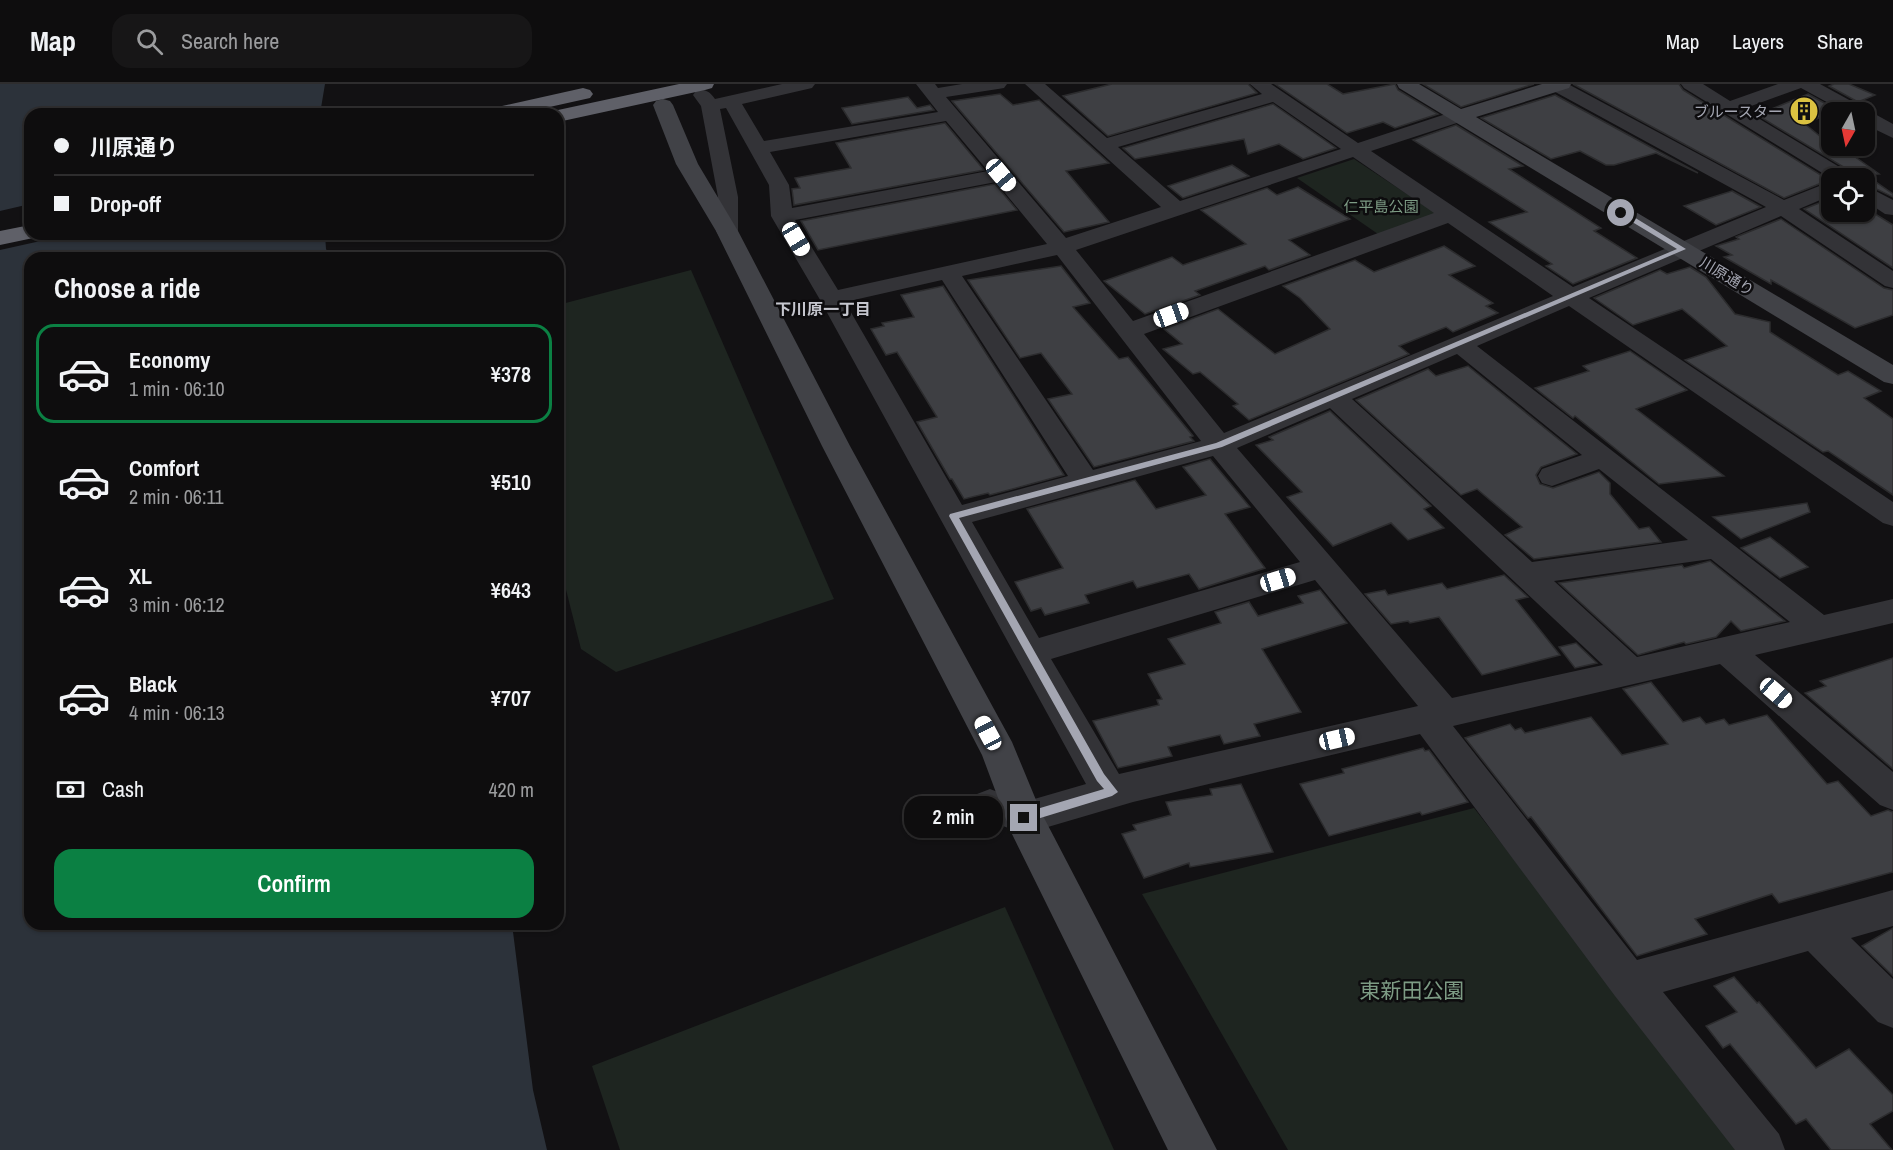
<!DOCTYPE html>
<meta charset="utf-8">
<style>
body{margin:0;font-family:"Archivo Narrow","Noto Sans JP",sans-serif;background:#171617;color:#f1f3f6;height:100vh;display:flex;flex-direction:column;font-size:22px;white-space:nowrap}
*{box-sizing:border-box;margin:0}
p{font-size:20px;color:#9b9c9e}
.icon{flex:none;width:33px;height:33px;fill:none;stroke:currentColor;stroke-width:2;stroke-linecap:round;stroke-linejoin:round}
.map{position:relative;flex:1;overflow:hidden}
.details{position:absolute;left:24px;top:168px;width:540px;height:678px;display:flex;flex-direction:column;background:#0e0d0e;border-radius:18px;box-shadow:0 2px 4px #0004,0 0 0 2px #2e2d2e}
.details>*{flex:none}
.banner{position:absolute;left:24px;top:24px;width:540px;height:132px;border-radius:18px;box-shadow:0 2px 4px #0004,0 0 0 2px #2e2d2e;display:grid;align-content:center;height:132px;padding:0 30px;background:#0e0d0e}
.needle{width:39px;rotate:189deg}
.tools{position:absolute;left:1821px;top:18px;display:grid;gap:12px}
.tools a{display:grid;place-items:center;width:54px;height:54px;border-radius:12px;background:#0e0d0e;box-shadow:0 2px 4px #0004,0 0 0 2px #2e2d2e;font-size:30px}
.end{position:absolute;width:27px;height:27px;margin:-14px;border:8px solid #a4a6b2;background:#111;box-shadow:0 0 0 3px #111}
.from{border-radius:50%}
.bubble{position:absolute;height:42px;border-radius:18px;background:#0e0d0e;box-shadow:0 2px 4px #0004,0 0 0 2px #2e2d2e;font-size:20px;font-weight:600;line-height:42px;text-align:center}
.car{position:absolute;width:18px;height:36px;margin:-18px -9px;border-radius:8px;box-shadow:0 0 4px 2px #0007;background:linear-gradient(#fff 24%,#345 0 40%,#fff 0 76%,#345 0 86%,#fff 0)}
.banner b{display:flex;align-items:center;gap:21px;height:57px;font-size:22px}
.banner b+b{border-top:2px solid #2e2d2e}
.banner i{width:15px;height:15px;background:#f1f3f6}
ul{padding:0;list-style:none}
li{display:flex;align-items:center;gap:18px;height:99px;margin:0 12px 9px;padding:0 18px;border:3px solid transparent;border-radius:18px}
li div{flex:1}
li b{display:block;font-size:22px}
li em{font-style:normal;font-weight:600}
li.active{border-color:#0b8043}
li>.icon{width:54px;height:54px;stroke-width:1.5}
h2{padding:0 30px;font-size:27px;line-height:72px}
.pay{display:flex;align-items:center;gap:15px;height:66px;padding:0 30px;font-size:22px}
.pay p{margin-inline-start:auto}
.button{display:flex;gap:12px;margin-top:auto;padding:12px 30px}
.button a{flex:1;height:69px;border-radius:18px;background:#0b8043;color:#fff;font-size:24px;font-weight:600;line-height:69px;text-align:center}
header{display:flex;align-items:center;gap:36px;box-sizing:border-box;height:84px;padding:0 30px;background:#0e0d0e;border-bottom:2px solid #2e2d2e}
header strong{font-size:28px}
nav{display:flex;gap:33px;margin-inline-start:auto;font-size:21px}
.search{width:420px;height:54px;background:#171617;display:flex;align-items:center;gap:15px;box-sizing:border-box;padding:0 21px;border-radius:18px;color:#9b9c9e;font-size:22px}
.map>svg:first-child{display:block}
.green{fill:#1e2520}
.water{fill:#2c323a}
.pier{fill:#121113}
.building{fill:#3e3f43;stroke:#2c2c2e;stroke-width:1.5}
.lines{fill:none;stroke-linecap:round;stroke-linejoin:round}
.street{fill:#333337;fill-rule:evenodd}
.secondary{fill:#414247;fill-rule:evenodd}
.highway{fill:#5f6068;fill-rule:evenodd}
.route{fill:#a4a6b2}
.labels{text-anchor:middle;dominant-baseline:central;stroke-width:5;stroke-linejoin:round;paint-order:stroke}
.far-poi-label{font-size:15px;fill:#a4a6b2;stroke:#0d0c0e;text-anchor:end}
.far-park-label{font-size:15px;fill:#7d9b84;stroke:#0d0c0e}
.far-street-label{font-size:15px;fill:#a4a6b2;stroke:#0d0c0e}
.far-neighbourhood-label{font-size:16px;font-weight:bold;fill:#c5c6ce;stroke:#0d0c0e}
.near-park-label{font-size:21px;fill:#7d9b84;stroke:#0d0c0e}
</style>
<header>
<strong>Map</strong>
<div class="search"><svg class="icon" aria-label="search" viewBox="0 0 24 24"><circle cx="10" cy="10" r="6"/><path d="M15 15l6 6"/></svg>Search here</div>
<nav><a>Map</a><a>Layers</a><a>Share</a></nav>
</header>
<div class="map">
<svg width="1893" height="1066" viewBox="0 0 1893 1066">
<rect width="100%" height="100%" fill="#121113"/>
<!-- green -->
<g class="green">
<polygon points="1354,75 1437,130 1378,150 1297,94"/>
<polygon points="691,186 834,515 616,588 581,565 558,474 558,221"/>
<polygon points="1474,724 1740,1066 1288,1066 1142,810"/>
<polygon points="1005,823 1114,1066 620,1066 592,982"/>
</g>
<!-- water -->
<polygon class="water" points="0,0 325,0 320,30 30,30 30,150 325,150 326,165 331,174 30,174 30,840 512,840 533,1006 547,1066 0,1066"/>
<!-- pier -->
<polygon class="pier" points="30,120 30,150 72,150 0,166 0,127"/>
<!-- building -->
<g class="building">
<polygon points="1112,0 1248,0 1257,9 1108,52 1063,12"/>
<polygon points="1275,0 1327,0 1343,10 1395,0 1398,6 1438,30 1395,44 1383,38 1347,49"/>
<polygon points="1423,0 1534,0 1461,23"/>
<polygon points="1573,0 1679,0 1683,6 1829,96 1784,114"/>
<polygon points="1834,0 1849,0 1875,11 1858,18 1829,2"/>
<polygon points="1000,10 1013,21 1039,16 1109,79 1066,87 1109,138 1064,148 952,17"/>
<polygon points="1808,10 1837,26 1805,40 1842,70 1851,70 1879,90 1866,91 1893,110 1893,113 1864,99 1864,94 1856,94 1852,88 1757,31"/>
<polygon points="1555,11 1698,89 1656,69 1614,81 1606,81 1580,67 1551,75 1481,34"/>
<polygon points="908,13 917,24 930,21 934,26 852,40 842,24"/>
<polygon points="1273,20 1336,64 1303,75 1279,60 1248,70 1244,55 1135,75 1123,64"/>
<polygon points="945,39 984,86 794,121 792,105 800,104 795,94 851,84 836,59"/>
<polygon points="1456,41 1523,82 1509,85 1601,144 1594,147 1637,174 1573,200 1546,182 1552,180 1489,138 1527,128 1413,56"/>
<polygon points="1232,81 1249,92 1183,114 1168,102"/>
<polygon points="995,100 1017,126 818,166 801,137"/>
<polygon points="1298,103 1350,135 1289,156 1310,171 1269,186 1265,182 1195,207 1200,211 1145,230 1104,197 1172,173 1183,181 1246,160 1201,126 1267,104 1277,111"/>
<polygon points="1732,107 1761,123 1716,141 1684,122"/>
<polygon points="1832,114 1832,128 1864,128 1864,123 1893,141 1893,184 1804,125"/>
<polygon points="1781,135 1884,204 1893,206 1893,231 1855,244 1771,196 1771,200 1724,173 1732,171 1716,162 1739,155 1736,153"/>
<polygon points="1444,162 1475,182 1449,191 1493,219 1486,222 1498,229 1453,248 1446,243 1399,262 1409,270 1249,336 1233,322 1238,320 1200,288 1193,290 1163,265 1182,260 1164,245 1218,225 1275,270 1330,245 1300,214 1283,202 1355,176 1374,188"/>
<polygon points="1061,182 1090,219 1073,223 1119,275 1128,273 1193,352 1190,353 1194,357 1094,383 1048,315 1072,310 1041,269 1020,274 968,196"/>
<polygon points="1690,183 1706,193 1735,230 1770,238 1770,248 1838,291 1848,287 1881,307 1864,314 1893,335 1893,411 1828,367 1823,368 1685,276 1727,262 1682,225 1633,241 1594,214 1660,186 1667,190"/>
<polygon points="943,202 1064,391 990,411 988,409 964,415 952,395 950,395 917,338 937,333 897,268 886,271 871,245 884,242 882,239 914,233 901,211"/>
<polygon points="1630,267 1687,306 1636,325 1724,392 1659,400 1575,332 1573,334 1535,304 1589,287 1583,282"/>
<polygon points="1468,282 1577,370 1541,383 1536,391 1540,400 1553,404 1599,388 1610,399 1610,410 1639,445 1649,443 1661,458 1534,475 1505,451 1522,443 1477,405 1461,411 1356,316 1428,285 1436,292"/>
<polygon points="1330,327 1431,422 1424,425 1444,444 1408,456 1391,439 1333,462 1287,413 1302,408 1256,361 1273,356 1269,353"/>
<polygon points="1210,375 1250,423 1225,430 1265,484 1199,505 1189,490 1137,504 1133,497 1085,511 1089,519 1045,531 1041,524 1031,527 1015,498 1063,484 1027,425 1135,396 1156,425 1206,411 1183,383"/>
<polygon points="1807,419 1810,428 1741,455 1713,433"/>
<polygon points="1770,453 1808,483 1780,494 1741,464"/>
<polygon points="1710,477 1785,537 1741,547 1731,537 1716,553 1686,560 1684,558 1638,571 1559,499 1682,481 1684,484"/>
<polygon points="1504,491 1528,513 1516,516 1560,571 1482,591 1439,533 1410,539 1408,537 1391,540 1365,510 1385,506 1388,511 1442,499 1447,505"/>
<polygon points="1320,506 1347,539 1262,565 1301,628 1254,640 1260,652 1224,660 1220,651 1168,663 1172,672 1118,684 1093,637 1159,621 1157,616 1162,615 1148,590 1185,580 1168,555 1221,539 1215,528 1249,518 1258,532 1303,519 1298,512"/>
<polygon points="1576,559 1597,579 1575,584 1559,563"/>
<polygon points="1893,574 1893,685 1805,609 1826,602 1820,597"/>
<polygon points="1651,598 1683,638 1700,633 1706,640 1724,635 1729,641 1767,631 1827,700 1838,697 1871,732 1888,726 1893,728 1893,788 1779,819 1772,810 1695,835 1707,850 1637,872 1531,733 1528,734 1465,654 1510,640 1515,646 1521,644 1525,649 1591,633 1622,671 1668,660 1623,605"/>
<polygon points="1423,664 1425,667 1429,666 1468,718 1422,731 1420,728 1329,752 1300,700 1344,689 1342,685"/>
<polygon points="1241,700 1273,768 1190,783 1189,779 1144,794 1122,750 1136,746 1133,741 1171,731 1166,718 1212,711 1210,705"/>
<polygon points="1893,844 1893,892 1862,862"/>
<polygon points="1734,893 1757,919 1759,918 1816,984 1849,965 1893,1011 1893,1027 1870,1040 1892,1066 1831,1066 1806,1035 1796,1040 1730,960 1723,964 1706,942 1737,928 1714,902"/>
</g>
<g class="lines">
<!-- street -->
<g class="street">
<path d="M782 0H815L812 4 742 20 764 57 938 28 916 0H935L938 4 962 0H1007L1004 4 998 5 946 13 1066 154 1161 123 1025 0H1045L1107 54 1262 10 1250 0H1271L1358 59 1452 28H1466L1468 32 1466 36 1371 67 1573 203 1766 123 1548 4 1545 0H1568L1784 116 1832 97V111L1799 125 1893 187V204L1885 202 1781 132 1589 214 1893 418V442L1883 439 1569 222 1477 262 1824 531 1893 515V539L1755 571 1893 688V726L1880 721 1720 580 1453 642 1637 876 1893 806V842L1851 854 1893 895V944L1878 938 1808 867 1663 908 1779 1050 1785 1066H1735L1615 912 1420 650 1133 718 1024 750 977 732 972 721 977 710 990 705 1024 718 1086 700 819 214 771 132 769 101 726 24 720 25 738 113V147L735 152 727 154 719 152 716 147 718 113 701 22 693 11 696 7C706 5 709 7 715 15ZM1273 18 1341 65 1180 117 1118 63ZM946 37 988 87 792 124 789 101 770 68ZM1353 73 1434 129 1133 237 1076 166ZM996 98 1047 160 838 206 795 136ZM1448 139 1553 212 1224 349 1144 250ZM1057 171 1201 357 1093 386 962 192ZM942 196 1068 392 962 421 845 218ZM1457 270 1582 371 1542 385 1538 392 1542 399 1552 402 1599 385 1688 456 1532 478 1352 315ZM1330 324 1603 581 1452 614 1237 364ZM1213 372 1300 478 1039 554 972 438ZM1711 475 1790 538 1637 573 1554 497ZM1315 496 1418 622 1119 690 1051 575Z"/>
<polygon points="1681,0 1703,0 1730,17 1778,0 1820,0 1893,40 1893,54 1864,40 1864,28 1845,28 1801,4 1743,25 1851,90 1854,94 1832,95 1684,4"/>
<polygon points="1864,101 1893,116 1893,131 1885,130 1864,116"/>
</g>
<!-- secondary -->
<g class="secondary">
<polygon points="1397,0 1419,0 1461,25 1542,0 1571,0 1569,4 1476,33 1893,281 1893,300 1884,298 1399,4"/>
<polygon points="663,15 670,17 673,21 698,80 738,147 850,362 1012,658 1041,728 1217,1066 1168,1066 1010,746 982,671 822,362 716,147 676,80 653,21 656,17"/>
</g>
<!-- highway -->
<g class="highway">
<polygon points="679,0 714,0 712,4 705,6 558,38 558,30 549,30 558,26"/>
<polygon points="583,4 590,6 593,10 590,14 518,30 481,30 484,26"/>
<polygon points="30,141 30,150 40,150 38,153 0,161 0,147"/>
</g>
</g>
<!-- route -->
<polygon class="route" points="1619,127 1624,127 1686,165 1222,363 959,434 1104,690 1118,708 1112,712 1024,739 1020,737 1020,730 1104,705 1097,697 949,432 950,430 1216,359 1677,165 1619,130"/>
<!-- icons -->
<defs>
<g id="building-disc" transform="scale(1.5)"><circle r="9.5" fill="#dbc241" stroke="#0d0c0e"/><path d="M-4-6H4V6H1V3H-1V6H-4ZM-2.5-4.3h1.7v1.8h-1.7ZM.8-4.3h1.7v1.8H.8ZM-2.5-1h1.7V.8h-1.7ZM.8-1h1.7V.8H.8Z" fill="#111"/></g>
</defs>
<g fill-rule="evenodd">
<use href="#building-disc" x="1804" y="27"/>
</g>
<g class="labels">
<!-- far-poi labels -->
<g class="far-poi-label">
<text x="1783" y="27">ブルースター</text>
</g>
<!-- far-park labels -->
<g class="far-park-label">
<text x="1381" y="122">仁平島公園</text>
</g>
<!-- far-street labels -->
<g class="far-street-label">
<text transform="translate(1727 192) rotate(31)">川原通り</text>
</g>
<!-- far-neighbourhood labels -->
<g class="far-neighbourhood-label">
<text x="823" y="225">下川原一丁目</text>
</g>
<!-- near-park labels -->
<g class="near-park-label">
<text x="1412" y="906">東新田公園</text>
</g>
</g>
</svg>
<div class="tools">
<a><svg class="needle" viewBox="-14 -14 28 28"><path d="M0-13l5 13h-10z" fill="#e53935"/><path d="M0 13l5-13h-10z" fill="#9b9c9e"/></svg></a>
<a><svg class="icon" aria-label="locate" viewBox="0 0 24 24"><circle cx="12" cy="12" r="6"/><path d="M12 2v4M12 18v4M2 12h4M18 12h4"/></svg></a>
</div>
<i class="end from" style="left:1621px;top:129px"></i>
<i class="end" style="left:1024px;top:734px"></i>
<div class="bubble" style="left:904px;top:712px;width:99px">2 min</div>
<i class="car" style="left:1001px;top:91px;rotate:140deg"></i>
<i class="car" style="left:796px;top:155px;rotate:149deg"></i>
<i class="car" style="left:1171px;top:231px;rotate:70deg"></i>
<i class="car" style="left:1278px;top:496px;rotate:73deg"></i>
<i class="car" style="left:1776px;top:609px;rotate:131deg"></i>
<i class="car" style="left:988px;top:649px;rotate:332deg"></i>
<i class="car" style="left:1337px;top:655px;rotate:77deg"></i>
<div class="banner">
<b><i class="from"></i>川原通り</b>
<b><i></i>Drop-off</b>
</div>
<section class="details">
<h2>Choose a ride</h2>
<ul>
<li class="active"><svg class="icon" aria-label="car" viewBox="0 0 24 24"><path d="M5 17H2v-5l4-1 3-4h7l3 4 3 1v5h-3M9 17h6M6 11h13"/><circle cx="7" cy="17" r="2"/><circle cx="17" cy="17" r="2"/></svg><div><b>Economy</b><p>1 min · 06:10</p></div><em>¥378</em></li>
<li><svg class="icon" aria-label="car" viewBox="0 0 24 24"><path d="M5 17H2v-5l4-1 3-4h7l3 4 3 1v5h-3M9 17h6M6 11h13"/><circle cx="7" cy="17" r="2"/><circle cx="17" cy="17" r="2"/></svg><div><b>Comfort</b><p>2 min · 06:11</p></div><em>¥510</em></li>
<li><svg class="icon" aria-label="car" viewBox="0 0 24 24"><path d="M5 17H2v-5l4-1 3-4h7l3 4 3 1v5h-3M9 17h6M6 11h13"/><circle cx="7" cy="17" r="2"/><circle cx="17" cy="17" r="2"/></svg><div><b>XL</b><p>3 min · 06:12</p></div><em>¥643</em></li>
<li><svg class="icon" aria-label="car" viewBox="0 0 24 24"><path d="M5 17H2v-5l4-1 3-4h7l3 4 3 1v5h-3M9 17h6M6 11h13"/><circle cx="7" cy="17" r="2"/><circle cx="17" cy="17" r="2"/></svg><div><b>Black</b><p>4 min · 06:13</p></div><em>¥707</em></li>
</ul>
<div class="pay"><svg class="icon" aria-label="cash" viewBox="0 0 24 24"><path d="M3 7h18v10H3z"/><circle cx="12" cy="12" r="2"/></svg>Cash<p>420 m</p></div>
<div class="button"><a>Confirm</a></div>
</section>
</div>
